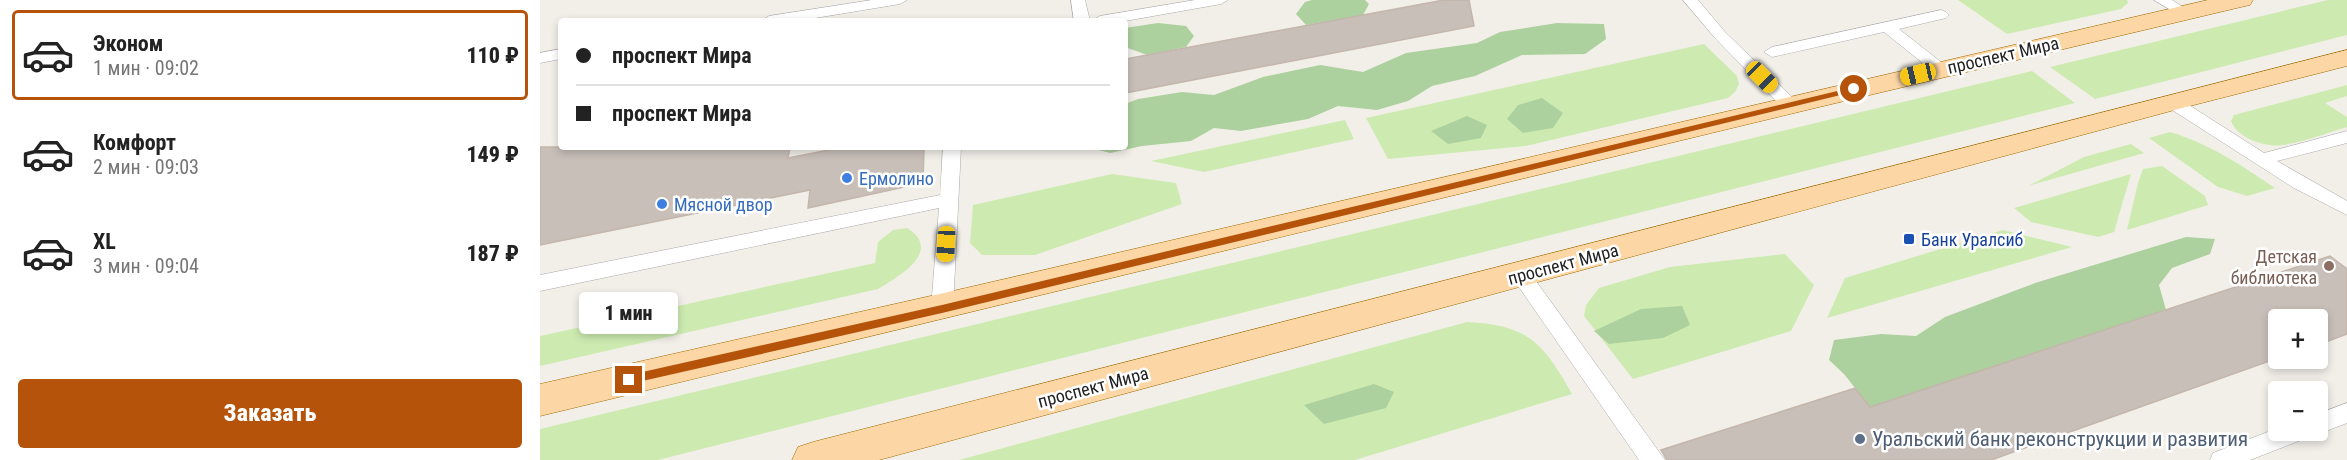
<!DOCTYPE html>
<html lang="ru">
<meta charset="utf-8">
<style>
body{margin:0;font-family:"Roboto Condensed",sans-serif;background:#f6f6f6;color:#222;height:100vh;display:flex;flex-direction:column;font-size:22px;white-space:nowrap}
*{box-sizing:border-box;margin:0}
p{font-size:20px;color:#767676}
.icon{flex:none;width:33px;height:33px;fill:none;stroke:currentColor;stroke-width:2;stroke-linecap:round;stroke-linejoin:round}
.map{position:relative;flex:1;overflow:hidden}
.sheet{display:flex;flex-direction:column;background:#fff;width:540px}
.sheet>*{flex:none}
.hud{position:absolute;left:18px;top:18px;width:570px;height:132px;border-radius:6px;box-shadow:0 3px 9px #0003;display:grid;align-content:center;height:132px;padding:0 18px;background:#fff}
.controls{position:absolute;left:1728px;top:309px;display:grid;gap:12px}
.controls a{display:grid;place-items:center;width:60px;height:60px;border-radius:6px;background:#fff;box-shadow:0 3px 9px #0003;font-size:30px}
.end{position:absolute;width:27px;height:27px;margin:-14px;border:8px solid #b45309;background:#fff;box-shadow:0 0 0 3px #fff}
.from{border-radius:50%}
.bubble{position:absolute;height:42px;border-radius:6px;background:#fff;box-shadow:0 3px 9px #0003;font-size:20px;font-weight:800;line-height:42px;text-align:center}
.car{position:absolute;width:18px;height:36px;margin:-18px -9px;border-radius:8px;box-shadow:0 0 4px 2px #0007;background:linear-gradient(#f5c518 24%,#345 0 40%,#f5c518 0 76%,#345 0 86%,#f5c518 0)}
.hud b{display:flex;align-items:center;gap:21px;height:57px;font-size:22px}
.hud b+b{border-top:2px solid #e0e0e0}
.hud i{width:15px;height:15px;background:#222}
ul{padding:10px 0 0;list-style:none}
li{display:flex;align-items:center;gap:18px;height:90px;margin:0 12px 9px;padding:0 6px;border:3px solid transparent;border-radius:6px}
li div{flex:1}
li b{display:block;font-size:22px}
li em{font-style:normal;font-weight:800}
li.on{border-color:#b45309}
li>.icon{width:54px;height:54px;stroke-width:1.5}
.cta{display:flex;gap:12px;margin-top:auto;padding:12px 18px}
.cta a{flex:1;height:69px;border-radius:6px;background:#b45309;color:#fff;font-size:24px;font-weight:800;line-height:69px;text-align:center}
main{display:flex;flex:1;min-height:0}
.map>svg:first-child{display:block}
.grass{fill:#cdebb0}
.forest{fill:#add19e}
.building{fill:#c7bfb8;stroke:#c4b6ab;stroke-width:1.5}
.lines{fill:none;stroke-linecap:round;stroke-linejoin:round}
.lane-casing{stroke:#a9a9a9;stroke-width:1}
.primary-casing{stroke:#a06b00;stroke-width:1}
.lane{fill:#fff;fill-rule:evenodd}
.primary{fill:#fcd6a4;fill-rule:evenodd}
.route{fill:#b45309}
.shop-dot{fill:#3f7fe0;stroke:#fff;stroke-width:2}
.transit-dot{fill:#1a4fb4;stroke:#fff;stroke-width:2}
.education-dot{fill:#8d6e63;stroke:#fff;stroke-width:2}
.service-dot{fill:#5c6f8a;stroke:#fff;stroke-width:2}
.labels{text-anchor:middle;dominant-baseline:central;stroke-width:5;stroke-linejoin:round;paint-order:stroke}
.street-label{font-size:18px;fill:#222;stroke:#fff}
.shop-label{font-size:18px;fill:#366cbe;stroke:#fff;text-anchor:start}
.transit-label{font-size:18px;fill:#164399;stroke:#fff;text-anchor:start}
.education-label{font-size:18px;fill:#785e54;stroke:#fff;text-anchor:end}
.near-service-label{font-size:21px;fill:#4e5e75;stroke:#fff;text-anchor:start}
</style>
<main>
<section class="sheet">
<ul>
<li class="on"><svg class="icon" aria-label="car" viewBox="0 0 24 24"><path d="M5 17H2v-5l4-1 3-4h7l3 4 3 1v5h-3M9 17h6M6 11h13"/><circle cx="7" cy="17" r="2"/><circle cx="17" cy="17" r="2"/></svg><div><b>Эконом</b><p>1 мин · 09:02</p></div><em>110 ₽</em></li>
<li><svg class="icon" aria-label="car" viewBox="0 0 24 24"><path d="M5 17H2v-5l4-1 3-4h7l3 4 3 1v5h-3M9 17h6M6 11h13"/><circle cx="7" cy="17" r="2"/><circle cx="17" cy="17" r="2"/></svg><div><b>Комфорт</b><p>2 мин · 09:03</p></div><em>149 ₽</em></li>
<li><svg class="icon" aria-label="car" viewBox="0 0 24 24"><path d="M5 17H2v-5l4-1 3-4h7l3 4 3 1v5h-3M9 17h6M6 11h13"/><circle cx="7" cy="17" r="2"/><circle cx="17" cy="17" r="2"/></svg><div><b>XL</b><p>3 мин · 09:04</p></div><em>187 ₽</em></li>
</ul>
<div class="cta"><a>Заказать</a></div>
</section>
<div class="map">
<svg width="1807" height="460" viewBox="0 0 1807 460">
<rect width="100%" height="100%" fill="#f2efe9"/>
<!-- grass -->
<g class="grass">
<polygon points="1418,0 1587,0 1588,3 1581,9 1467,34"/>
<polygon points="1788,0 1807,0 1807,35 1555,99 1510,67"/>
<polygon points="1164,44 1197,76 1199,84 1195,92 1188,98 986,146 848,159 826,118"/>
<polygon points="1492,71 1535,103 118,460 0,460 0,429"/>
<path d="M1807 85V96L1785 103 1807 117V127C1786 133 1764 142 1743 145 1726 148 1697 138 1691 121L1694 115Z"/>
<polygon points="805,120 814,139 664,172 611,161"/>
<path d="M1630 132C1670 144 1701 165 1735 188L1707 196 1678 187 1609 138Z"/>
<polygon points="1591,144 1604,153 1488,186 1544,157"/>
<polygon points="1622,166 1665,196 1668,205 1587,230 1598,183 1603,169"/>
<polygon points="572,174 636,183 642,204 495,255 442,255 430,243 433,205"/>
<polygon points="1591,174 1574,232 1558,237 1491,222 1474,208"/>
<path d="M367 228C404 251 358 277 338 289L0 366V336L335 263 338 242 353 230Z"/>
<polygon points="1463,230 1532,247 1287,318 1305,278"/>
<polygon points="1245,254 1274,285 1251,331 1093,379 1044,316 1046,305 1059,288 1130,267"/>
<path d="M927 322C989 325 1003 343 1032 394L815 460H419Z"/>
</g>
<!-- forest -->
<g class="forest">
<polygon points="772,0 825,0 829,4 823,15 766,25 756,14 765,2"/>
<polygon points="618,23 646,26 654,36 646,47 607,55 585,47 585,28"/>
<polygon points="1017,23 1064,24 1066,39 1045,54 982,55 935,76 892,86 868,101 837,110 798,106 768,119 701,131 674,128 651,141 602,146 570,153 548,147 585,147 585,104 598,99 642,92 674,95 723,77 780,65 823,72 866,53 937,43 960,32"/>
<polygon points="1002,98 1023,113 1013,128 983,133 967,119 978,105"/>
<polygon points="927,116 947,125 941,138 908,144 891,131"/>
<polygon points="1646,237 1675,239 1670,254 1632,268 1619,285 1626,310 1330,407 1304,374 1289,360 1294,340 1341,334 1376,336 1405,317 1495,283"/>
<polygon points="1142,306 1150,325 1123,338 1069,344 1054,331 1101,309"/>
<polygon points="834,384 854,392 846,408 784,424 764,405"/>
</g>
<!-- building -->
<g class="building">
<polygon points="904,0 929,0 934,26 585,93 585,59"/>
<polygon points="0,147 250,147 248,158 304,147 384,147 383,183 268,208 270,190 0,245"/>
<polygon points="1790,256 1807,269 1807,334 1778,345 1778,320 1738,320 1738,358 1451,460 1127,460 1121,450 1315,388 1330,407"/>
</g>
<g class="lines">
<!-- lane casing -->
<g class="lane-casing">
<g id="lane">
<polygon points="332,0 367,0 360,4 257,21 221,21 229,16"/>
<polygon points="531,0 545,0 550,21 534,21"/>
<polygon points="655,0 688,0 681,4 585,21 552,21 560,16"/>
<polygon points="1143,0 1158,0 1185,32 1256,101 1258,105 1256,109 1244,109 1175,38"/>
<polygon points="1614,0 1632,0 1652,13 1644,18"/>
<polygon points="1401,10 1406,12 1409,15 1406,18 1359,29 1406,66 1408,69 1400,74 1394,72 1344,32 1232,57 1224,52 1232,47"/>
<polygon points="21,49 21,59 0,63 0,53"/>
<polygon points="1632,97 1638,98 1724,153 1807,131 1807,143 1737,161 1807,201 1807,215 1754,188 1626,106 1624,102"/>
<polygon points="403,147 421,147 413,309 409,315 402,317 395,315 391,309 399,208 0,291 0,275 400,195"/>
<polygon points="981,268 988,270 1125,460 1099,460 974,280 971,275 974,270"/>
<polygon points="1807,403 1807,423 1778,434 1772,432 1769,437 1710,460 1670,460 1673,453 1738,428 1738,430 1778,430 1778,414"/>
</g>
</g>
<!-- primary casing -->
<g class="primary-casing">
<g id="primary">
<polygon points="1668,0 1713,0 1710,5 1701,7 1275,108 0,416 0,384 426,288"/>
<polygon points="1807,50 1807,66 1642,108 339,460 252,460 258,447 273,442"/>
</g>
</g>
<!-- lane -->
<use href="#lane" class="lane"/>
<!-- primary -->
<use href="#primary" class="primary"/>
</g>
<!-- route -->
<polygon class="route" points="1314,87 1317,88 1317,91 402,313 89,384 84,380 89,375 402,305"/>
<!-- markers -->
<g class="shop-dot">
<circle cx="307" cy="178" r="6"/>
<circle cx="122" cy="204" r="6"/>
</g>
<rect class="transit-dot" x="1363" y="233" width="12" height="12" rx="3"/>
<circle class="education-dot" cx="1789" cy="266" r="6"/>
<circle class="service-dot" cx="1320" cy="439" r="6"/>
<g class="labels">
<!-- street labels -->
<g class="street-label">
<text transform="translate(1463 55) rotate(-13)">проспект Мира</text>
<text transform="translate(1023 264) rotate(-15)">проспект Мира</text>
<text transform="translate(553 387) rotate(-15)">проспект Мира</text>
</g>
<!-- shop labels -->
<g class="shop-label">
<text x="319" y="178">Ермолино</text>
<text x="134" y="204">Мясной двор</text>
</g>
<!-- transit labels -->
<g class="transit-label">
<text x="1381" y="239">Банк Уралсиб</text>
</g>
<!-- education labels -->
<g class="education-label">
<text x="1777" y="256">Детская<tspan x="1777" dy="21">библиотека</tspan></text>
</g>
<!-- near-service labels -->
<g class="near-service-label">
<text x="1332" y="439">Уральский банк реконструкции и развития</text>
</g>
</g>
</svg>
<div class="controls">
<a>+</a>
<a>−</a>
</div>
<i class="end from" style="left:1314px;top:89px"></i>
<i class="end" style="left:89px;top:380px"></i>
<div class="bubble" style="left:39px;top:292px;width:99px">1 мин</div>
<i class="car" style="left:1378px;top:74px;rotate:257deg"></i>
<i class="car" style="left:1222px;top:77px;rotate:135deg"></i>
<i class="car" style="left:406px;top:244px;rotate:183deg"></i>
<div class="hud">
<b><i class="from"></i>проспект Мира</b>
<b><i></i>проспект Мира</b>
</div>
</div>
</main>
